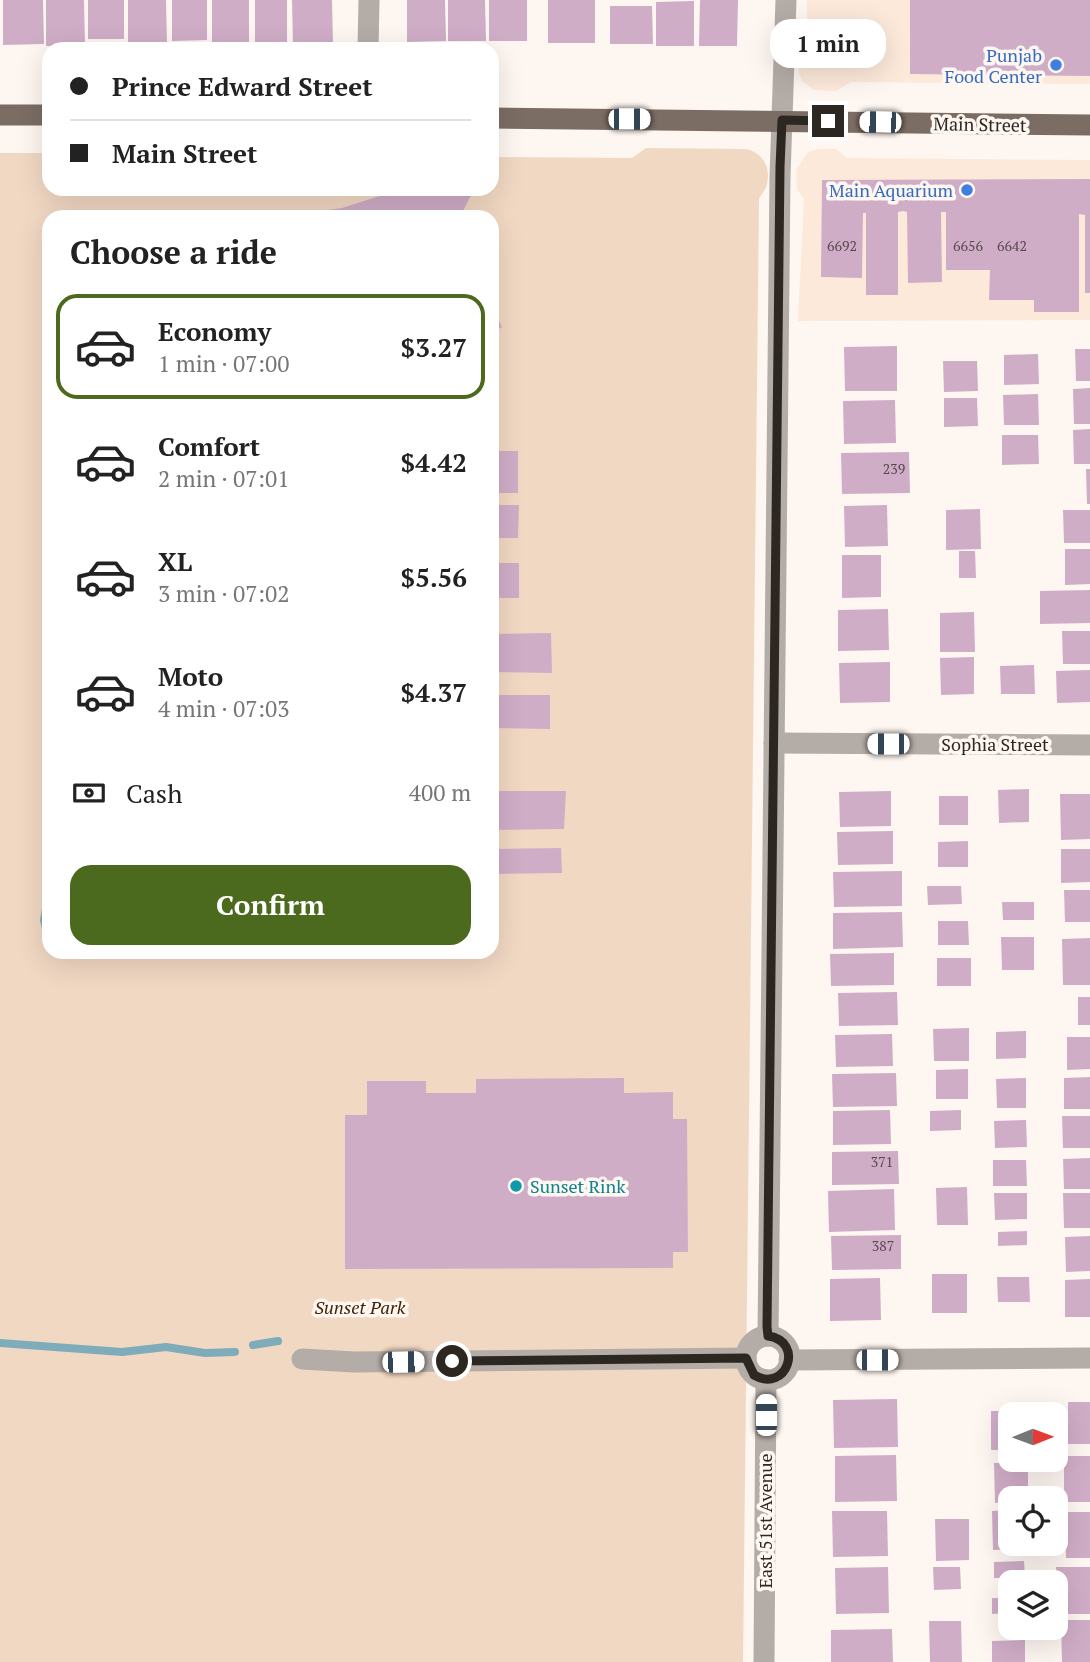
<!DOCTYPE html>
<meta charset="utf-8">
<style>
body{margin:0;font-family:"PT Serif",serif;background:#f2f2f2;color:#222;height:100vh;display:flex;flex-direction:column;font-size:26px;white-space:nowrap}
*{box-sizing:border-box;margin:0}
p{font-size:23px;color:#767676}
.icon{flex:none;width:38px;height:38px;fill:none;stroke:currentColor;stroke-width:2;stroke-linecap:round;stroke-linejoin:round}
.map{position:relative;flex:1;overflow:hidden}
.details{position:absolute;left:42px;top:210px;width:457px;height:749px;display:flex;flex-direction:column;background:#fff;border-radius:21px;box-shadow:0 7px 28px #0002}
.details>*{flex:none}
.hud{position:absolute;left:42px;top:42px;width:457px;height:154px;border-radius:21px;box-shadow:0 7px 28px #0002;display:grid;align-content:center;height:154px;padding:0 28px;background:#fff}
.needle{width:46px;rotate:89deg}
.fabs{position:absolute;left:998px;top:1402px;display:grid;gap:14px}
.fabs a{display:grid;place-items:center;width:70px;height:70px;border-radius:14px;background:#fff;box-shadow:0 7px 28px #0002;font-size:35px}
.end{position:absolute;width:32px;height:32px;margin:-16px;border:9px solid #2d2722;background:#fff;box-shadow:0 0 0 4px #fff}
.from{border-radius:50%}
.bubble{position:absolute;height:49px;border-radius:21px;background:#fff;box-shadow:0 7px 28px #0002;font-size:23px;font-weight:700;line-height:49px;text-align:center}
.car{position:absolute;width:21px;height:42px;margin:-21px -10px;border-radius:9px;box-shadow:0 0 5px 2px #0007;background:linear-gradient(#fff 24%,#345 0 40%,#fff 0 76%,#345 0 86%,#fff 0)}
.hud b{display:flex;align-items:center;gap:24px;height:66px;font-size:26px}
.hud b+b{border-top:2px solid #e0e0e0}
.hud i{width:18px;height:18px;background:#222}
ul{padding:0;list-style:none}
li{display:flex;align-items:center;gap:21px;height:105px;margin:0 14px 10px;padding:0 14px;border:4px solid transparent;border-radius:21px}
li div{flex:1}
li b{display:block;font-size:26px}
li em{font-style:normal;font-weight:700}
li.on{border-color:#4b6a1e}
li>.icon{width:63px;height:63px;stroke-width:1.5}
h2{padding:0 28px;font-size:32px;line-height:84px}
.pay{display:flex;align-items:center;gap:18px;height:77px;padding:0 28px;font-size:26px}
.pay p{margin-inline-start:auto}
.cta{display:flex;gap:14px;margin-top:auto;padding:14px 28px}
.cta a{flex:1;height:80px;border-radius:21px;background:#4b6a1e;color:#fff;font-size:28px;font-weight:700;line-height:80px;text-align:center}
.map>svg:first-child{display:block}
.built{fill:#fce9da}
.green{fill:#f1d8c3;fill-rule:evenodd}
.lines{fill:none;stroke-linecap:round;stroke-linejoin:round}
.stream{stroke:#7eacba;stroke-width:8}
.building{fill:#d0adc7}
.minor{stroke:#b4aca7;stroke-width:21}
.major{stroke:#7b6d64;stroke-width:21}
.route{stroke:#2d2722;stroke-width:9}
.shop-dot{fill:#3f7fe0;stroke:#fdf6f1;stroke-width:2.5}
.culture-dot{fill:#0f9aa8;stroke:#fdf6f1;stroke-width:2.5}
.labels{text-anchor:middle;dominant-baseline:central;stroke-width:7;stroke-linejoin:round;paint-order:stroke}
.number-label{font-size:14px;fill:#56484b}
.shop-label{font-size:18px;fill:#366cbe;stroke:#fdf6f1;text-anchor:end}
.street-label{font-size:18px;fill:#2d2722;stroke:#fdf6f1}
.culture-label{font-size:18px;fill:#0d838f;stroke:#fdf6f1;text-anchor:start}
.park-label{font-size:18px;font-style:italic;fill:#432201;stroke:#fdf6f1}
</style>
<div class="map">
<svg width="1090" height="1662" viewBox="0 0 1090 1662">
<rect width="100%" height="100%" fill="#fdf6f1"/>
<!-- built -->
<g class="built">
<polygon points="807,0 1090,0 1090,84 851,82 836,91 814,90 802,81 799,73 799,56 807,41"/>
<polygon points="819,149 836,149 847,158 1090,160 1090,320 798,321 804,199 797,189 796,170 808,152"/>
</g>
<!-- green -->
<path class="green" d="M646 148 746 149C763 153 771 167 767 184 766 190 761 194 759 199L743 1662H0V153H49V189H492V157L632 158ZM49 217H492V952H49Z"/>
<g class="lines">
<!-- stream -->
<g class="stream">
<polyline points="49,893 44,920 49,939"/>
<polyline points="0,1343 122,1352 166,1347 205,1353 235,1352"/>
<polyline points="253,1345 278,1341"/>
</g>
</g>
<!-- building -->
<g class="building">
<polygon points="3,0 43,0 44,44 3,45"/>
<polygon points="46,0 84,0 85,46 46,46"/>
<rect x="88" y="0" width="36" height="39"/>
<polygon points="128,0 166,0 167,43 128,44"/>
<polygon points="172,0 207,0 207,40 172,41"/>
<rect x="212" y="0" width="37" height="42"/>
<rect x="255" y="0" width="32" height="42"/>
<polygon points="292,0 332,0 333,46 293,47"/>
<polygon points="407,0 445,0 446,41 407,42"/>
<polygon points="448,0 485,0 486,41 448,41"/>
<rect x="489" y="0" width="38" height="41"/>
<rect x="548" y="0" width="47" height="43"/>
<polygon points="700,0 738,0 737,46 699,46"/>
<polygon points="910,0 1090,0 1090,76 910,74"/>
<polygon points="694,1 694,46 656,46 656,2"/>
<polygon points="610,6 652,6 653,44 610,44"/>
<polygon points="1090,179 1090,293 1085,293 1085,215 1079,214 1079,312 1034,312 1034,300 989,300 990,270 946,270 946,212 941,212 942,282 908,283 907,212 903,211 898,212 898,295 866,295 866,213 863,213 862,278 821,277 822,180"/>
<polygon points="392,192 472,193 460,217 278,217 342,208"/>
<polygon points="492,307 502,327 492,333"/>
<polygon points="897,346 897,391 845,391 844,347"/>
<polygon points="1075,349 1090,349 1090,381 1076,381"/>
<polygon points="1038,354 1039,384 1004,385 1004,355"/>
<polygon points="943,361 977,361 978,391 944,392"/>
<polygon points="1090,388 1090,424 1074,424 1073,389"/>
<polygon points="1038,394 1039,425 1004,425 1003,395"/>
<polygon points="944,398 977,398 978,426 944,427"/>
<polygon points="895,400 896,443 844,444 843,401"/>
<polygon points="1090,429 1090,464 1074,464 1073,430"/>
<polygon points="1002,435 1038,435 1039,464 1002,465"/>
<rect x="492" y="451" width="26" height="42"/>
<polygon points="909,452 910,493 842,494 841,453"/>
<polygon points="1086,469 1090,469 1090,504 1087,504"/>
<polygon points="492,505 519,505 518,538 492,538"/>
<polygon points="887,505 888,546 845,547 844,506"/>
<polygon points="980,509 981,549 946,550 946,510"/>
<polygon points="1063,510 1090,510 1090,543 1064,543"/>
<polygon points="1065,549 1090,549 1090,584 1065,585"/>
<polygon points="959,551 975,551 976,578 959,578"/>
<polygon points="842,555 881,555 881,597 842,598"/>
<rect x="492" y="563" width="27" height="35"/>
<polygon points="1090,590 1090,623 1040,624 1040,591"/>
<polygon points="888,609 889,650 838,651 838,610"/>
<polygon points="974,612 975,652 940,652 940,613"/>
<polygon points="1062,631 1090,631 1090,664 1063,664"/>
<polygon points="551,633 552,673 492,672 492,634"/>
<polygon points="974,657 974,694 941,695 940,658"/>
<polygon points="890,662 890,702 840,703 839,663"/>
<polygon points="1034,665 1035,694 1001,694 1000,666"/>
<polygon points="1090,670 1090,702 1057,703 1056,671"/>
<polygon points="492,695 550,695 550,729 492,728"/>
<polygon points="1029,789 1029,822 999,823 998,790"/>
<polygon points="492,791 566,791 564,829 492,830"/>
<polygon points="891,791 891,826 840,827 839,792"/>
<polygon points="1060,794 1090,794 1090,839 1061,840"/>
<rect x="939" y="796" width="29" height="29"/>
<polygon points="893,831 893,864 838,865 837,832"/>
<polygon points="968,841 968,867 938,867 938,842"/>
<polygon points="561,848 562,873 492,874 492,849"/>
<polygon points="1061,849 1090,849 1090,882 1061,883"/>
<polygon points="902,871 902,906 834,907 833,872"/>
<polygon points="927,886 961,886 962,904 928,905"/>
<polygon points="1064,890 1090,890 1090,922 1065,922"/>
<polygon points="1002,902 1034,902 1034,920 1003,920"/>
<polygon points="902,912 903,947 833,949 833,913"/>
<polygon points="938,921 968,921 969,945 938,945"/>
<polygon points="1001,937 1034,937 1034,970 1002,970"/>
<polygon points="1090,938 1090,985 1063,985 1062,939"/>
<polygon points="894,953 894,985 831,986 830,954"/>
<rect x="937" y="958" width="34" height="28"/>
<polygon points="897,992 898,1025 839,1026 838,993"/>
<rect x="1078" y="997" width="12" height="28"/>
<polygon points="969,1028 969,1061 934,1061 933,1029"/>
<polygon points="1026,1031 1026,1058 996,1059 996,1032"/>
<polygon points="892,1034 893,1066 836,1067 835,1035"/>
<polygon points="1067,1037 1090,1037 1090,1069 1067,1070"/>
<polygon points="968,1069 968,1099 936,1099 936,1070"/>
<polygon points="896,1073 897,1106 833,1107 832,1074"/>
<polygon points="1090,1077 1090,1109 1064,1109 1064,1078"/>
<polygon points="624,1078 624,1093 673,1092 673,1119 687,1119 688,1252 673,1252 673,1268 345,1269 345,1115 367,1115 367,1081 426,1081 426,1093 476,1093 476,1079"/>
<polygon points="1026,1078 1026,1108 997,1108 996,1079"/>
<polygon points="890,1110 891,1144 833,1145 833,1111"/>
<polygon points="961,1110 961,1130 930,1131 930,1111"/>
<polygon points="1062,1116 1090,1116 1090,1148 1063,1148"/>
<polygon points="1026,1120 1027,1147 995,1148 994,1121"/>
<polygon points="898,1151 899,1184 832,1185 832,1152"/>
<polygon points="1090,1158 1090,1189 1064,1189 1063,1159"/>
<polygon points="993,1160 1026,1160 1027,1186 993,1186"/>
<polygon points="967,1187 968,1225 937,1225 936,1188"/>
<polygon points="894,1189 895,1230 829,1232 828,1191"/>
<polygon points="994,1193 1027,1193 1027,1219 995,1220"/>
<polygon points="1063,1193 1090,1193 1090,1228 1064,1228"/>
<polygon points="1027,1231 1027,1245 998,1246 998,1232"/>
<polygon points="901,1235 901,1269 832,1270 831,1236"/>
<polygon points="1090,1236 1090,1271 1066,1272 1065,1237"/>
<rect x="932" y="1274" width="35" height="39"/>
<polygon points="997,1277 1029,1277 1030,1302 998,1302"/>
<polygon points="880,1278 881,1320 830,1321 830,1279"/>
<polygon points="1090,1279 1090,1317 1065,1317 1065,1280"/>
<polygon points="897,1399 898,1447 834,1448 833,1400"/>
<rect x="1068" y="1402" width="22" height="42"/>
<polygon points="991,1411 1022,1411 1022,1414 1010,1414 1010,1450 991,1450"/>
<polygon points="896,1455 897,1501 835,1502 835,1456"/>
<rect x="1064" y="1456" width="26" height="46"/>
<polygon points="994,1463 1028,1463 1028,1498 1010,1498 1010,1502 995,1503"/>
<polygon points="1010,1510 1010,1544 1026,1544 1026,1549 993,1550 992,1511"/>
<polygon points="832,1511 887,1511 888,1556 833,1557"/>
<polygon points="1065,1512 1090,1512 1090,1558 1066,1558"/>
<polygon points="935,1519 969,1519 969,1560 936,1561"/>
<polygon points="1024,1561 1025,1578 994,1578 994,1562"/>
<polygon points="888,1567 889,1613 836,1614 835,1568"/>
<polygon points="933,1567 960,1567 961,1589 934,1590"/>
<polygon points="1056,1567 1090,1567 1090,1614 1057,1614"/>
<polygon points="992,1598 1010,1598 1010,1613 992,1614"/>
<polygon points="1061,1620 1090,1620 1090,1662 1062,1662"/>
<polygon points="929,1621 961,1621 962,1662 930,1662"/>
<polygon points="892,1629 893,1662 831,1662 831,1630"/>
<polygon points="1025,1640 1025,1662 992,1662 992,1641"/>
</g>
<g class="lines">
<!-- minor -->
<g class="minor">
<polyline points="368,49 369,0"/>
<polyline points="774,743 1090,745"/>
<polyline points="768,1336 780,177 786,0"/>
<circle cx="768" cy="1358" r="22"/>
<polyline points="302,1359 354,1362 746,1358"/>
<polyline points="789,1360 1090,1358"/>
<polyline points="764,1662 766,1380"/>
</g>
<!-- major -->
<g class="major">
<polyline points="0,115 49,115"/>
<polyline points="492,118 1090,125"/>
</g>
</g>
<g class="lines">
<!-- route -->
<path class="route" d="M452 1361 746 1358 754 1375C787 1394 805 1341 768 1336L767 1327 780 167 782 120 828 121"/>
</g>
<!-- markers -->
<g class="shop-dot">
<circle cx="1056" cy="65" r="7"/>
<circle cx="967" cy="190" r="7"/>
</g>
<circle class="culture-dot" cx="516" cy="1186" r="7"/>
<g class="labels">
<!-- number labels -->
<g class="number-label">
<text x="842" y="245">6692</text>
<text x="968" y="245">6656</text>
<text x="1012" y="245">6642</text>
<text x="894" y="468">239</text>
<text x="882" y="1161">371</text>
<text x="883" y="1245">387</text>
</g>
<!-- shop labels -->
<g class="shop-label">
<text x="1042" y="55">Punjab<tspan x="1042" dy="21">Food Center</tspan></text>
<text x="953" y="190">Main Aquarium</text>
</g>
<!-- street labels -->
<g class="street-label">
<text transform="translate(980 124) rotate(1)">Main Street</text>
<text x="995" y="744">Sophia Street</text>
<text transform="translate(765 1521) rotate(-90)">East 51st Avenue</text>
</g>
<!-- culture labels -->
<g class="culture-label">
<text x="530" y="1186">Sunset Rink</text>
</g>
<!-- park labels -->
<g class="park-label">
<text x="360" y="1307">Sunset Park</text>
</g>
</g>
</svg>
<div class="fabs">
<a><svg class="needle" viewBox="-14 -14 28 28"><path d="M0-13l5 13h-10z" fill="#e53935"/><path d="M0 13l5-13h-10z" fill="#767676"/></svg></a>
<a><svg class="icon" aria-label="locate" viewBox="0 0 24 24"><circle cx="12" cy="12" r="6"/><path d="M12 2v4M12 18v4M2 12h4M18 12h4"/></svg></a>
<a><svg class="icon" aria-label="layers" viewBox="0 0 24 24"><path d="M12 4l9 5-9 5-9-5zM3 14l9 5 9-5"/></svg></a>
</div>
<i class="end from" style="left:452px;top:1361px"></i>
<i class="end" style="left:828px;top:121px"></i>
<div class="bubble" style="left:770px;top:19px;width:116px">1 min</div>
<i class="car" style="left:629px;top:119px;rotate:90deg"></i>
<i class="car" style="left:880px;top:122px;rotate:271deg"></i>
<i class="car" style="left:888px;top:744px;rotate:270deg"></i>
<i class="car" style="left:877px;top:1360px;rotate:90deg"></i>
<i class="car" style="left:403px;top:1362px;rotate:89deg"></i>
<i class="car" style="left:766px;top:1415px;rotate:0deg"></i>
<div class="hud">
<b><i class="from"></i>Prince Edward Street</b>
<b><i></i>Main Street</b>
</div>
<section class="details">
<h2>Choose a ride</h2>
<ul>
<li class="on"><svg class="icon" aria-label="car" viewBox="0 0 24 24"><path d="M5 17H2v-5l4-1 3-4h7l3 4 3 1v5h-3M9 17h6M6 11h13"/><circle cx="7" cy="17" r="2"/><circle cx="17" cy="17" r="2"/></svg><div><b>Economy</b><p>1 min · 07:00</p></div><em>$3.27</em></li>
<li><svg class="icon" aria-label="car" viewBox="0 0 24 24"><path d="M5 17H2v-5l4-1 3-4h7l3 4 3 1v5h-3M9 17h6M6 11h13"/><circle cx="7" cy="17" r="2"/><circle cx="17" cy="17" r="2"/></svg><div><b>Comfort</b><p>2 min · 07:01</p></div><em>$4.42</em></li>
<li><svg class="icon" aria-label="car" viewBox="0 0 24 24"><path d="M5 17H2v-5l4-1 3-4h7l3 4 3 1v5h-3M9 17h6M6 11h13"/><circle cx="7" cy="17" r="2"/><circle cx="17" cy="17" r="2"/></svg><div><b>XL</b><p>3 min · 07:02</p></div><em>$5.56</em></li>
<li><svg class="icon" aria-label="car" viewBox="0 0 24 24"><path d="M5 17H2v-5l4-1 3-4h7l3 4 3 1v5h-3M9 17h6M6 11h13"/><circle cx="7" cy="17" r="2"/><circle cx="17" cy="17" r="2"/></svg><div><b>Moto</b><p>4 min · 07:03</p></div><em>$4.37</em></li>
</ul>
<div class="pay"><svg class="icon" aria-label="cash" viewBox="0 0 24 24"><path d="M3 7h18v10H3z"/><circle cx="12" cy="12" r="2"/></svg>Cash<p>400 m</p></div>
<div class="cta"><a>Confirm</a></div>
</section>
</div>
